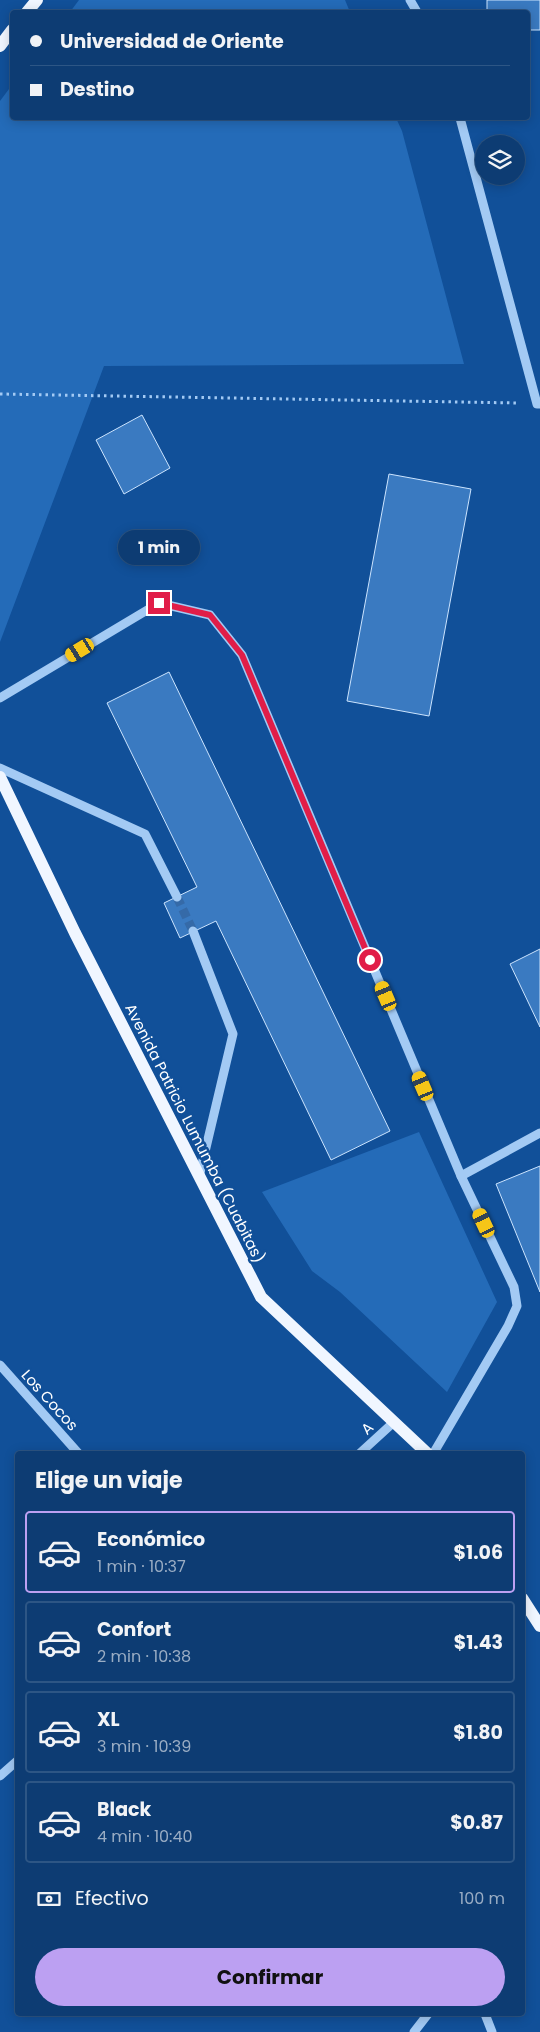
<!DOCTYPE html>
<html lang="es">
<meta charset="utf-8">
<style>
body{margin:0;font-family:Poppins,sans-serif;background:#164378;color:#f1f3f6;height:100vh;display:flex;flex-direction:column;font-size:19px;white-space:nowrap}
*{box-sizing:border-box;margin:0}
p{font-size:16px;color:#9aadc4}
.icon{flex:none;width:28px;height:28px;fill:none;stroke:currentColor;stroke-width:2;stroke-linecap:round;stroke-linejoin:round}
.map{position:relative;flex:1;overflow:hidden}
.details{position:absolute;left:15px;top:1451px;width:510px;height:565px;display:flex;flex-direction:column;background:#0d3c73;border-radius:5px;box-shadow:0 2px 12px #0003,0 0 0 1px #2d5685}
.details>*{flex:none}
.guide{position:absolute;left:10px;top:10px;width:520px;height:110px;border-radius:5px;box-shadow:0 2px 12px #0003,0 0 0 1px #2d5685;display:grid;align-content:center;height:110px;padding:0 20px;background:#0d3c73}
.buttons{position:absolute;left:475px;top:135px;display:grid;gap:10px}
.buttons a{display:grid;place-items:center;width:50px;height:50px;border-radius:50%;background:#0d3c73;box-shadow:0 2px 12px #0003,0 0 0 1px #2d5685;font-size:25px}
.end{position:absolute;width:22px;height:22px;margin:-11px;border:6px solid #e11d48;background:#fff;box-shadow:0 0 0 2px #fff}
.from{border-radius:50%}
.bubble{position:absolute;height:35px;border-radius:18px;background:#0d3c73;box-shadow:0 2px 12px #0003,0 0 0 1px #2d5685;font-size:16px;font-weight:700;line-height:35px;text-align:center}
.car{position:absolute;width:15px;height:30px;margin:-15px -8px;border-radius:6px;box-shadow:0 0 4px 1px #0007;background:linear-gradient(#f5c518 24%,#345 0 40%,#f5c518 0 76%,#345 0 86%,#f5c518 0)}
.guide b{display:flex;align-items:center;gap:18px;height:48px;font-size:19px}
.guide b+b{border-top:1px solid #2d5685}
.guide i{width:12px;height:12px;background:#f1f3f6}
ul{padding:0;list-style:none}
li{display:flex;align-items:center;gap:15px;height:82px;margin:0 10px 8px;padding:0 10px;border:2px solid #2d5685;border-radius:5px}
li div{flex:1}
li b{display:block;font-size:19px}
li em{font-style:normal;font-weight:700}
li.active{border-color:#bca0f2}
li>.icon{width:45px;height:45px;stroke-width:1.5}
h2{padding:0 20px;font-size:22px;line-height:60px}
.pay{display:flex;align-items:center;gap:12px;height:55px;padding:0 20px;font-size:19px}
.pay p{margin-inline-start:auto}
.button{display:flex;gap:10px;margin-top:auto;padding:10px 20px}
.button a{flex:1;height:58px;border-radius:30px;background:#bca0f2;color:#111;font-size:20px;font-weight:700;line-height:58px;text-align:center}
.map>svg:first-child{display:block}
.green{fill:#246bb8}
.building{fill:#3a7ac1;stroke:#cce4fe}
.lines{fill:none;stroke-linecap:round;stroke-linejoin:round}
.minor-tunnel{stroke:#356aa8;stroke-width:9;stroke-dasharray:9 4.5;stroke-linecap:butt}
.path{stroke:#a3caf4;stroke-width:3;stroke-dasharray:2.5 4;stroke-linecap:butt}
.minor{stroke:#a3caf4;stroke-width:9}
.major{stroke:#f0f6ff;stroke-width:12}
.route{stroke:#e11d48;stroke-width:6}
.labels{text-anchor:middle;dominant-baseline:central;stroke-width:5;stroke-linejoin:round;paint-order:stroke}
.street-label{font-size:15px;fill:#fff;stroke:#115099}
</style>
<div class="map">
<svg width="540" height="2032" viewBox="0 0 540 2032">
<rect width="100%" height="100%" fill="#115099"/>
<!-- green -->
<g class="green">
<polygon points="79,0 345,0 350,12 70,12"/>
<polygon points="12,85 12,118 396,118 402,131 464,364 104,366 0,642 0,101"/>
<polygon points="419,1132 497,1302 447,1392 340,1292 312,1271 262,1192"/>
</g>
<!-- building -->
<g class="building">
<polygon points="487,0 540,0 540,30 528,30 528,12 487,12"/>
<polygon points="142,415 170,468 124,494 96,440"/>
<polygon points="389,474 471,489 429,716 347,701"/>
<polygon points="169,672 390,1131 331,1160 216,921 180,938 164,903 197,887 107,703"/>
<polygon points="540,949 540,1027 510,964"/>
<polygon points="540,1166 540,1292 496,1184"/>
</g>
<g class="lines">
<!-- minor-tunnel -->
<polyline class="minor-tunnel" points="177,897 193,931"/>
<!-- path -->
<polyline class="path" points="0,394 517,403"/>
<!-- minor -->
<g class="minor">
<polyline points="410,0 417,12"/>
<polyline points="460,118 537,404 540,404"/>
<polyline points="0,698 159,603 210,615 242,655 461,1176 514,1287 517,1306 508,1326 433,1454"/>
<polyline points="0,768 145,834 177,897"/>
<polyline points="193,931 233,1034 199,1177"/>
<polyline points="461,1176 540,1133"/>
<polyline points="0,1365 79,1454"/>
<polyline points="359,1454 394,1422"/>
<polyline points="0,1776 18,1760"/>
<polyline points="485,2014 492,2032"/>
<polyline points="414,2032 428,2014"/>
</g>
<!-- major -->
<g class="major">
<polyline points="27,12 37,0"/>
<polyline points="0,46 12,30"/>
<polyline points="0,777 75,933 261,1297 428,1454"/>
<polyline points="522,1598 540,1626"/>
</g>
</g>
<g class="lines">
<!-- route -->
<polyline class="route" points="159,603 210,615 242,655 370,960"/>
</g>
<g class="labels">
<!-- street labels -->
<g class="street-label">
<text transform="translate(195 1133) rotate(63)">Avenida Patricio Lumumba (Cuabitas)</text>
<text transform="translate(50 1400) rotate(48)">Los Cocos</text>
<text transform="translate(367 1428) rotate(-43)">A</text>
</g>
</g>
</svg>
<div class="buttons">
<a><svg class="icon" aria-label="layers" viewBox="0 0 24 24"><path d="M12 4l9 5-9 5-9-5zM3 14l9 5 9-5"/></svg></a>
</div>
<i class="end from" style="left:370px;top:960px"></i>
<i class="end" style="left:159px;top:603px"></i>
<div class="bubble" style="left:118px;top:530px;width:82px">1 min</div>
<i class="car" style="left:80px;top:650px;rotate:239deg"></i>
<i class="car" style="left:386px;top:996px;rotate:337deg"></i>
<i class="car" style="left:423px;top:1086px;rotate:337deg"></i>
<i class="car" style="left:484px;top:1223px;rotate:335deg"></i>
<div class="guide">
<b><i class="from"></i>Universidad de Oriente</b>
<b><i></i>Destino</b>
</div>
<section class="details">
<h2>Elige un viaje</h2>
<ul>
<li class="active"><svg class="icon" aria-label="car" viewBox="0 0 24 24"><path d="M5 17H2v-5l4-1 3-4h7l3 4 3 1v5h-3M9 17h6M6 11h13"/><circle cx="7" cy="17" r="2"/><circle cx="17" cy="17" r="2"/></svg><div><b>Económico</b><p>1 min · 10:37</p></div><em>$1.06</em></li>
<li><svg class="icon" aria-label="car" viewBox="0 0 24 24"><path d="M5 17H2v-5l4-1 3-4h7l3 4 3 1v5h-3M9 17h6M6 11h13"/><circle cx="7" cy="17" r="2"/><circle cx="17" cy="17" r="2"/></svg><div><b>Confort</b><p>2 min · 10:38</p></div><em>$1.43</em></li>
<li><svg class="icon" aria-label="car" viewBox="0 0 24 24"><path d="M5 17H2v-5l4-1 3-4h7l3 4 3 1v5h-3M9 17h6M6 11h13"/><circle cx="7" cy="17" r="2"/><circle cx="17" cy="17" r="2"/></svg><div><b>XL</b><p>3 min · 10:39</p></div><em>$1.80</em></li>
<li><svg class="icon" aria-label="car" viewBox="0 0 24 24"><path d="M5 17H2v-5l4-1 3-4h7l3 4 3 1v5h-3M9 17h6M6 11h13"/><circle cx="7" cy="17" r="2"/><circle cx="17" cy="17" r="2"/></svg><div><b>Black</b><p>4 min · 10:40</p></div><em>$0.87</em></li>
</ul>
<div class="pay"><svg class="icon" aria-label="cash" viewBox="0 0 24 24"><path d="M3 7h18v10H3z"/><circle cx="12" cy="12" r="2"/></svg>Efectivo<p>100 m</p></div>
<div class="button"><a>Confirmar</a></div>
</section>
</div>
